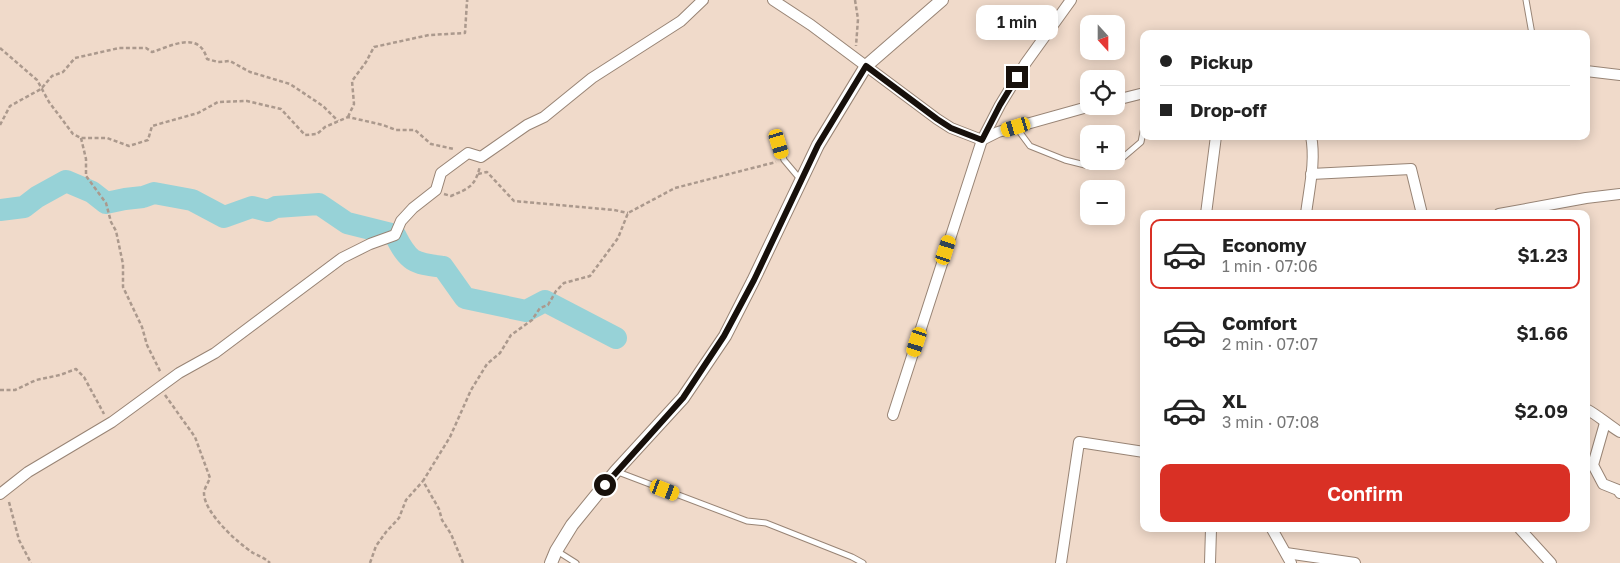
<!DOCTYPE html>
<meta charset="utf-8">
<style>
body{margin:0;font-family:"Golos Text",sans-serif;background:#f2f2f2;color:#222;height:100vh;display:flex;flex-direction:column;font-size:19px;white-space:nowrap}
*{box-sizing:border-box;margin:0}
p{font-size:16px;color:#767676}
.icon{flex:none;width:28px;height:28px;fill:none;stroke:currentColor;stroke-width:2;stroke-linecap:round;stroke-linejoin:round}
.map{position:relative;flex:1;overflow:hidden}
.sheet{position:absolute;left:1140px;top:210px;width:450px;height:322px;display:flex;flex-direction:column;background:#fff;border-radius:10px;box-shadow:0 2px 12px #0003}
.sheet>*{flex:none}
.guide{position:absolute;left:1140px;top:30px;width:450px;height:110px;border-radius:10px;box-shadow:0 2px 12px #0003;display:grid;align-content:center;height:110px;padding:0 20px;background:#fff}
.needle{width:32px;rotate:159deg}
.tools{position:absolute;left:1080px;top:15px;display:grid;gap:10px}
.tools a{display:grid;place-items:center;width:45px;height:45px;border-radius:10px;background:#fff;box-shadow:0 2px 12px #0003;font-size:25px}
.end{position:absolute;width:22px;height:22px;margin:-11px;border:6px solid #17100b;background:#fff;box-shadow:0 0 0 2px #fff}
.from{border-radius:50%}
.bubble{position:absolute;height:35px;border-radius:10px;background:#fff;box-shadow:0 2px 12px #0003;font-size:16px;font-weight:600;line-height:35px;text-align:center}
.car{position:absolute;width:15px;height:30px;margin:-15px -8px;border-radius:6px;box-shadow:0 0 4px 1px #0007;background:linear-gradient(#f5c518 24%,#345 0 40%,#f5c518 0 76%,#345 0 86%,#f5c518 0)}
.guide b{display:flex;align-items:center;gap:18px;height:48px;font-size:19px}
.guide b+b{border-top:1px solid #e0e0e0}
.guide i{width:12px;height:12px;background:#222}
ul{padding:9px 0 0;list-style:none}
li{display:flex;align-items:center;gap:15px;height:70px;margin:0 10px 8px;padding:0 10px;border:2px solid transparent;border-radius:10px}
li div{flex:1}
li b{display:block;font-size:19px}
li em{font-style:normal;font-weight:600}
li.active{border-color:#d93025}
li>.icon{width:45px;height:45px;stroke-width:1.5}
.cta{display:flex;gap:10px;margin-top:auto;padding:10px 20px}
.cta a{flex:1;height:58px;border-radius:10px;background:#d93025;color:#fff;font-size:20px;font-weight:600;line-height:58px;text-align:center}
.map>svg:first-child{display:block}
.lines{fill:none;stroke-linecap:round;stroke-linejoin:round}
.river{stroke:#97d2d7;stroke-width:22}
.service-casing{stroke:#988475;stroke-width:7}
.minor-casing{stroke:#988475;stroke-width:12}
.tertiary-casing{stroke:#988475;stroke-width:14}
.path{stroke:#ab998d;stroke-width:2.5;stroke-dasharray:4 2.5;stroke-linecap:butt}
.service{stroke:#fff;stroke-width:5}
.minor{stroke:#fff;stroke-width:10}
.tertiary{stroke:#fff;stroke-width:12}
.route{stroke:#17100b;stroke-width:6}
</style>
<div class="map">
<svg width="1620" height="563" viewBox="0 0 1620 563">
<rect width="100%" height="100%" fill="#f0daca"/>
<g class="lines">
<!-- river -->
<path class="river" d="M0 210 24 207 37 197 66 181 92 192 106 203 125 199 143 197 154 193 192 200 224 217 252 207 268 211 276 207 319 204 347 223 395 235C409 263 414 263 443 267L465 298 526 311 545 301 616 338"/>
<!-- service casing -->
<g class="service-casing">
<g id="service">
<polyline points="1526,0 1532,34"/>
<polyline points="1016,127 1030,146 1065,160 1089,166 1113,166 1141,142 1144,127"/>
<polyline points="779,144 784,160 800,179"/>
<polyline points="618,472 747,521 766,523 852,557 863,563"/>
<polyline points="557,551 576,563"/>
</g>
</g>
<!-- minor casing -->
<g class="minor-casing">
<g id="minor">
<polyline points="773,0 811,25 937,119 951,128 982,140 998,132 1091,106"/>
<polyline points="1586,71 1620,75"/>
<polyline points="1116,100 1144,93"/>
<polyline points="1311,174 1411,169 1422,214"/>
<polyline points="1206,214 1216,136"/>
<path d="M1306 214C1309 189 1316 161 1311 136"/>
<polyline points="1499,214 1586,198 1620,194"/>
<path d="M1586 409C1598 415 1608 425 1620 432"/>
<polyline points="893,415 982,140 1000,105 1025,64 1071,0"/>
<polyline points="1605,423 1593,465 1603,484 1618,490 1620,493"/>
<polyline points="0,494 28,472 112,422 179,373 215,353 342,258 370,244 395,235 401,221 413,208 436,190 441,173 468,153 481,157 527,125 544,117 592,78 681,21 703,0"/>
<polyline points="1272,529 1291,563"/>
<polyline points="1520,529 1551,563"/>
<polyline points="1286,553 1355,563"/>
<polyline points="1061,563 1079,442 1144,452"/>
<polyline points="1210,563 1211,529"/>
</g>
</g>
<!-- tertiary casing -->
<g class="tertiary-casing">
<polyline id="tertiary" points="551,563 556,551 572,525 616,471 683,398 725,336 753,281 818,145 866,66 942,0"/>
</g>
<!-- path -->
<g class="path">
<polyline points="855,0 858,19 856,46"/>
<polyline points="0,48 37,80 49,102 73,134 81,138 107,138 129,146 148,140 152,126 198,113 218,102 247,101 281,109 305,135 317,134 325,127 348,117 383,125 396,130 415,130 431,144 454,149"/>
<polyline points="348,117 354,104 352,81 366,62 374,47 429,35 465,33 467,1 468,0"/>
<path d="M0 125 10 106 41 89 52 76 63 72 75 58 119 48H146L152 52C172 46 199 30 207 59L218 62 230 61 250 72 290 84 323 106 338 121"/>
<polyline points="81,138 86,159 86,176 106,203 111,222 116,231 123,264 123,287 142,327 147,345 161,373"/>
<polyline points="478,174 487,172 514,201 614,210 628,213"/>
<path d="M444 194 451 196C469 188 475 187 480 166"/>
<polyline points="0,390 15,390 36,380 60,375 76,369 84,377 104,414"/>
<path d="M165 395 195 437 210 478C208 483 204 489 204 493 204 513 238 543 253 553 259 556 265 558 270 563"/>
<polyline points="9,502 19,540 31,563"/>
<polyline points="370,563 376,546 386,532 399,518 406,500 423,481"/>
<polyline points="463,563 451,534 442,520 439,509 423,481 450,437 471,390 487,364 500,353 511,335 532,320 540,308 548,305 556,291 564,283 590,276 618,238 628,213 675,188 776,162"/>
</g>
<!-- service -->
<use href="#service" class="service"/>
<!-- minor -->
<use href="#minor" class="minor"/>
<!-- tertiary -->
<use href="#tertiary" class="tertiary"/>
</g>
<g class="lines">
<!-- route -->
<polyline class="route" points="605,485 683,398 724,336 754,280 818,145 866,66 937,119 951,128 982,140 1000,105 1017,77"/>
</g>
</svg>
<div class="tools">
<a><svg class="needle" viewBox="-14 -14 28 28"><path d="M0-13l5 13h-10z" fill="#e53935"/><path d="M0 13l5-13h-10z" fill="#767676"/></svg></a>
<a><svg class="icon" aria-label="locate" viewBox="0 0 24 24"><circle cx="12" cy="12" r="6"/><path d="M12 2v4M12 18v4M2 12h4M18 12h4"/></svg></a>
<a>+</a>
<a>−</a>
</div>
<i class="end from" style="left:605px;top:485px"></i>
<i class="end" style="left:1017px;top:77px"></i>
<div class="bubble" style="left:976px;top:5px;width:82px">1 min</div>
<i class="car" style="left:1016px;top:127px;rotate:253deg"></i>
<i class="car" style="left:779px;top:144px;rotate:163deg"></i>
<i class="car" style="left:946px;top:250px;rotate:18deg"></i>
<i class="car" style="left:917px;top:342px;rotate:198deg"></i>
<i class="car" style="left:665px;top:490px;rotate:111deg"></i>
<div class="guide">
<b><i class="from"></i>Pickup</b>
<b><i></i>Drop-off</b>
</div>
<section class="sheet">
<ul>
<li class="active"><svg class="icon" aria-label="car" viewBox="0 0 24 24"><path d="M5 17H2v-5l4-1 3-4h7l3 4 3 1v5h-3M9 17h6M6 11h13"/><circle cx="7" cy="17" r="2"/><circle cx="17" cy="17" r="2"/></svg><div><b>Economy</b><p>1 min · 07:06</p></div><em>$1.23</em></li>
<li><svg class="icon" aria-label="car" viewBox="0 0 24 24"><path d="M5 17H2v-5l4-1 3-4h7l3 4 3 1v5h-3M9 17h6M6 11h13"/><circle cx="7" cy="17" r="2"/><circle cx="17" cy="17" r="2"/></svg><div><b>Comfort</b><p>2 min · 07:07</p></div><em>$1.66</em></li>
<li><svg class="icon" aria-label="car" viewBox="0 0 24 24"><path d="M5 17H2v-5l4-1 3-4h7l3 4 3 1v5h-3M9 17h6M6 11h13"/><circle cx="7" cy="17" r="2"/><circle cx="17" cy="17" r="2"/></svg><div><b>XL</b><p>3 min · 07:08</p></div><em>$2.09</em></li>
</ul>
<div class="cta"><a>Confirm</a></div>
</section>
</div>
